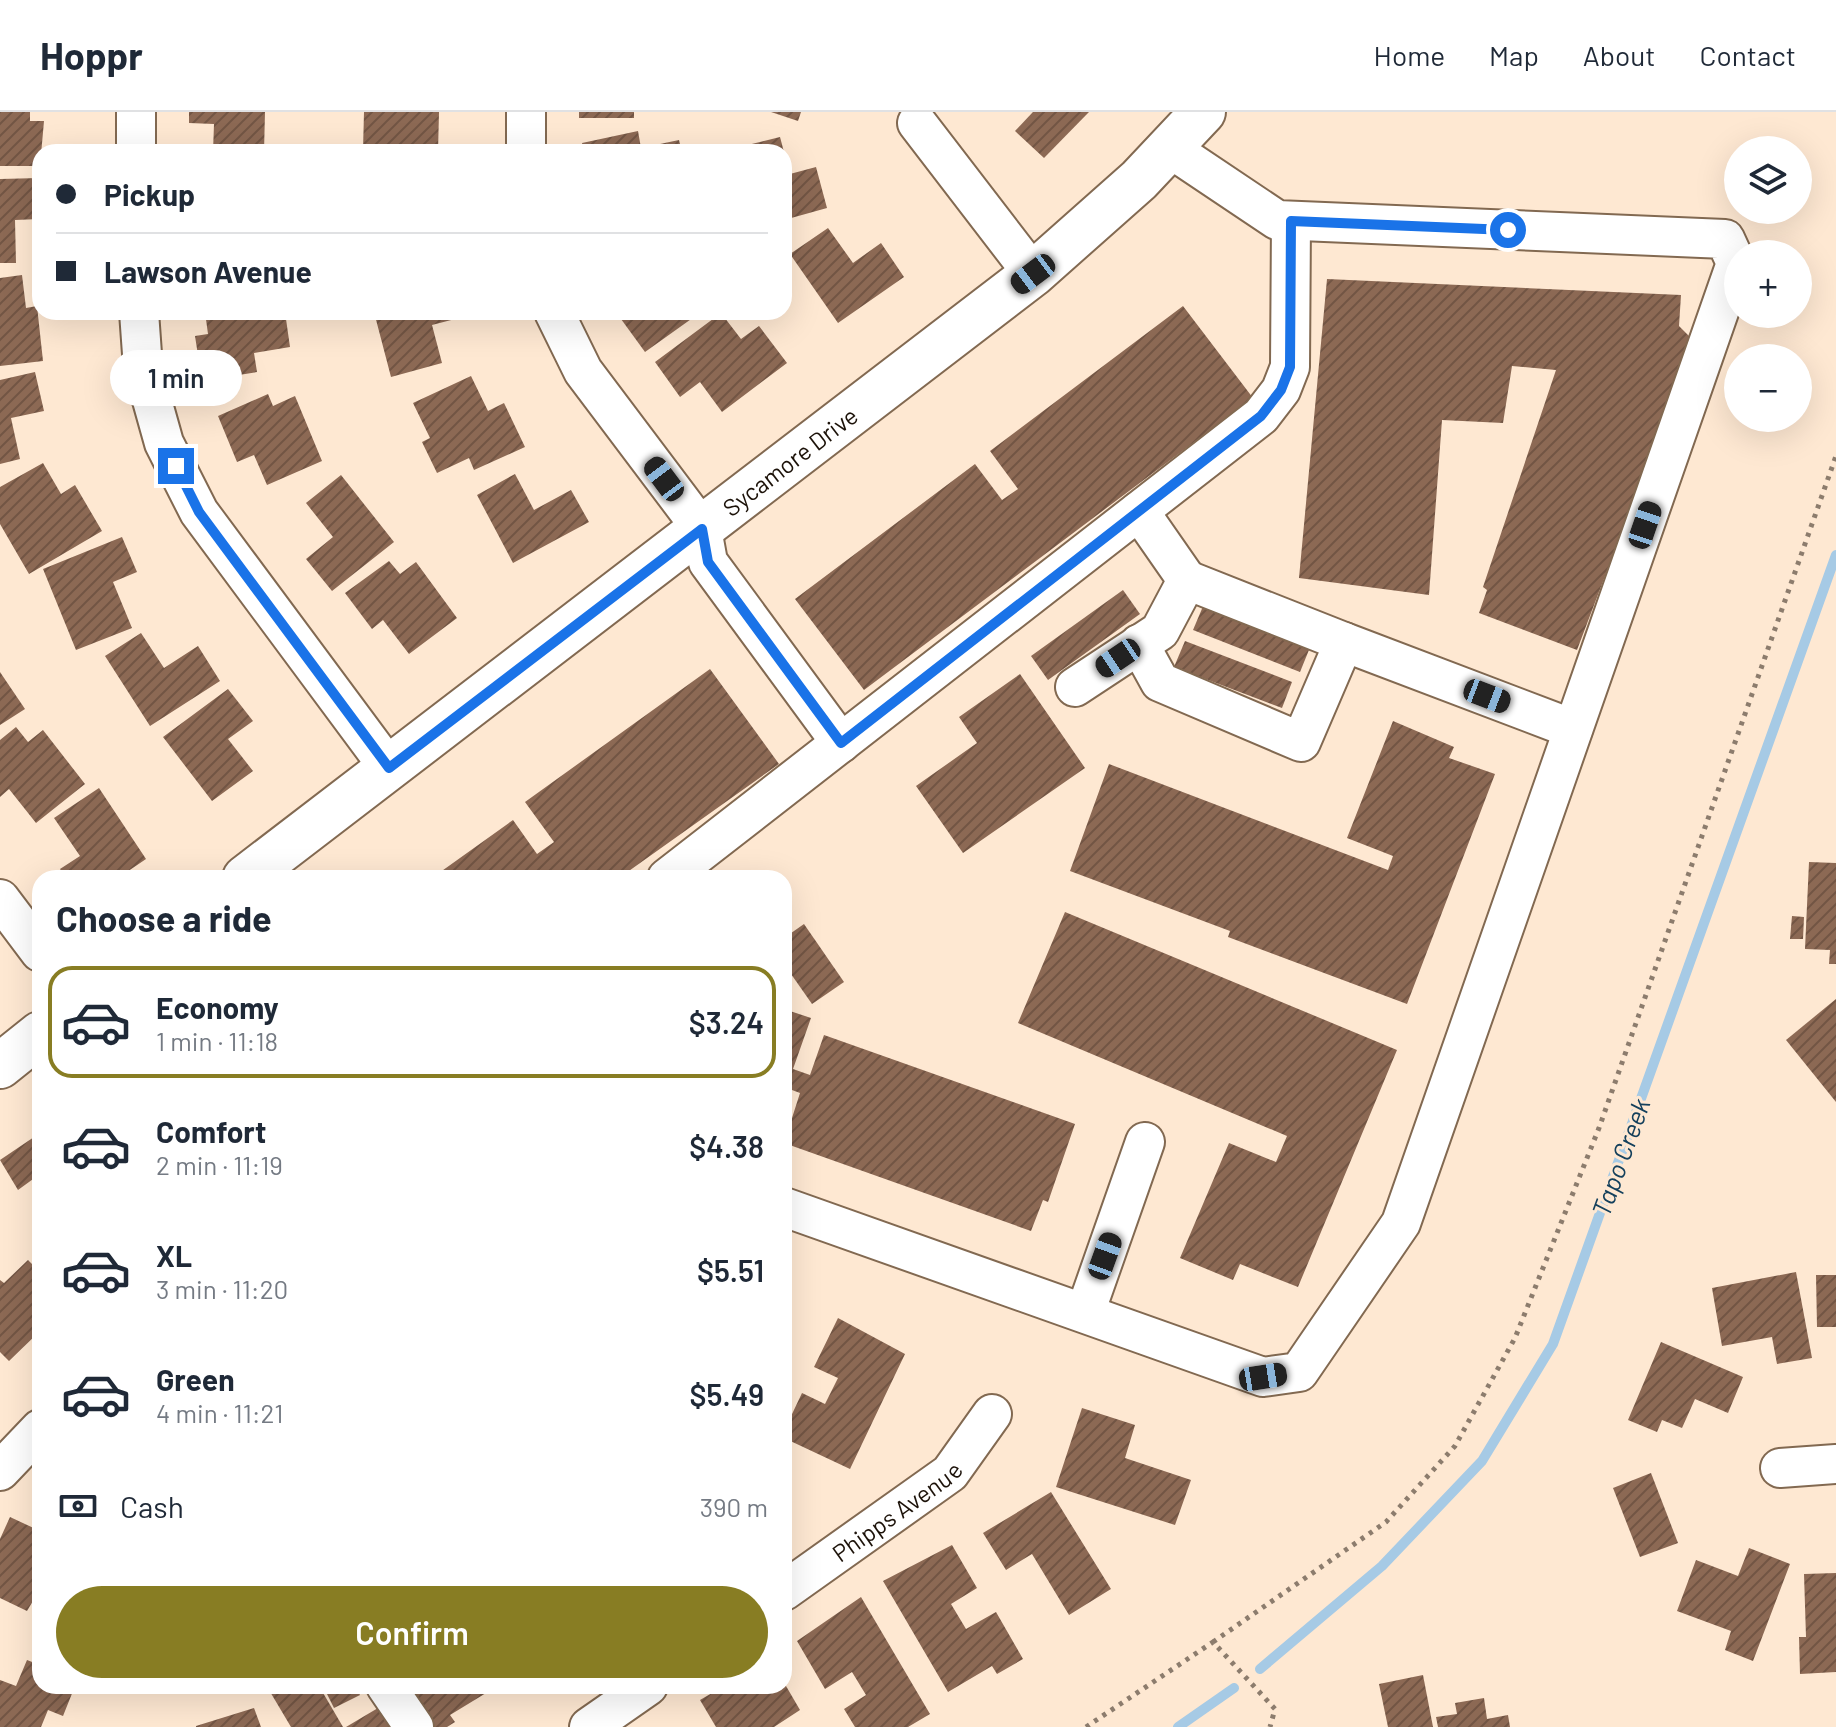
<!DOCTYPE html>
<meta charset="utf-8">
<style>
body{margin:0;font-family:Barlow,sans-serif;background:#f2f2f3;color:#1f2937;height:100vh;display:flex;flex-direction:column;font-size:30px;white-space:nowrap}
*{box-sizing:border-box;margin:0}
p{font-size:26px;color:#747a83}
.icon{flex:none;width:44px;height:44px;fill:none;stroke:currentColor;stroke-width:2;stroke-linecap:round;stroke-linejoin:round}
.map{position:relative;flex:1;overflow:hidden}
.sheet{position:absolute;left:32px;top:758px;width:760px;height:824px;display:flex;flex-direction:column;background:#fff;border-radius:24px;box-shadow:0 8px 32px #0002}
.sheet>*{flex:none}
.banner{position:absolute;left:32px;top:32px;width:760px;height:176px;border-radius:24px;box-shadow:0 8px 32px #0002;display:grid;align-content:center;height:176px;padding:0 24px;background:#fff}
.controls{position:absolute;left:1724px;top:24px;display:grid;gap:16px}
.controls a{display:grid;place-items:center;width:88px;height:88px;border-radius:50%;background:#fff;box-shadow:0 8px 32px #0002;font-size:40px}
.end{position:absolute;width:36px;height:36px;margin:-18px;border:10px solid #1a73e8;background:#fff;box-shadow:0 0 0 4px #fff}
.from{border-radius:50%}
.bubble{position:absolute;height:56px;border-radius:28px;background:#fff;box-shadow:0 8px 32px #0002;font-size:26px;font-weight:600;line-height:56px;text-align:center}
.car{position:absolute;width:24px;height:48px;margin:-24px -12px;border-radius:10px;box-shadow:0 0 6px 2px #0007;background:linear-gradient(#222 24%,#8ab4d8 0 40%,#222 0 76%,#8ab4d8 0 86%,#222 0)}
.banner b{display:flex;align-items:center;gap:28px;height:76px;font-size:30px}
.banner b+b{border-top:2px solid #e0e1e3}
.banner i{width:20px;height:20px;background:#1f2937}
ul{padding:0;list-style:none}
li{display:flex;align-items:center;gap:24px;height:112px;margin:0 16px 12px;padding:0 8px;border:4px solid transparent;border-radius:24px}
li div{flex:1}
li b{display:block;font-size:30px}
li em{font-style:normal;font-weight:600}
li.current{border-color:#887d23}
li>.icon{width:72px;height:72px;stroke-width:1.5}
h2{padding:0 24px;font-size:36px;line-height:96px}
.pay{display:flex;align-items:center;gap:20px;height:88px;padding:0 24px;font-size:30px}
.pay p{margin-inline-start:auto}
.primary-button{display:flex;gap:16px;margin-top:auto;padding:16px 24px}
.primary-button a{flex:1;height:92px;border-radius:48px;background:#887d23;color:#fff;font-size:32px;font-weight:600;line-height:92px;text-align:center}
header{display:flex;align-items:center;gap:48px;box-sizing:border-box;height:112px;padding:0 40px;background:#fff;border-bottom:2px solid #e0e1e3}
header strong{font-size:38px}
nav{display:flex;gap:44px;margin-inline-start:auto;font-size:28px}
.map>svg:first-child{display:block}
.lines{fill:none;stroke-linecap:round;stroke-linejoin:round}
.stream{stroke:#a6cae5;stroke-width:10}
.building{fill:url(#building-hatch)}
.minor-casing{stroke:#826951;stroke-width:42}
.major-casing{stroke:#826951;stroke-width:48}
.path{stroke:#8c7c6d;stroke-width:5;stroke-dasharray:4 6;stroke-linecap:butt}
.minor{stroke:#fff;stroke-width:38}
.major{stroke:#fff;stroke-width:44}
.route{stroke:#1a73e8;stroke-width:10}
.labels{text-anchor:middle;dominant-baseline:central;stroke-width:6;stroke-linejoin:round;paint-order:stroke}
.street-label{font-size:24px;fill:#1c1209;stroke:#fee8d2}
.water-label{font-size:26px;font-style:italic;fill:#14405c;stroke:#fee8d2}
</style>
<header>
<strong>Hoppr</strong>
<nav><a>Home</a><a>Map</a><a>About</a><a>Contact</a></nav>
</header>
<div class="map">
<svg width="1836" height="1615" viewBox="0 0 1836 1615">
<defs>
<pattern id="building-hatch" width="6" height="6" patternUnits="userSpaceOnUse" patternTransform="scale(2)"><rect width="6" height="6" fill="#8c6954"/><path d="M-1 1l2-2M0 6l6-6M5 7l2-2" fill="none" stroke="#725544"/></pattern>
</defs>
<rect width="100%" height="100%" fill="#fee8d2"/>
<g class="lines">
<!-- stream -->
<g class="stream">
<polyline points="1260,1557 1382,1454 1482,1349 1553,1232 1836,443"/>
<polyline points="1178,1615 1234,1576"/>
</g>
</g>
<!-- building -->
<g class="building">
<polygon points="0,0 30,0 30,9 44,9 40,54 0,54"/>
<polygon points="189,0 265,0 264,40 213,40 214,12 189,11"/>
<polygon points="364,0 439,0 438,40 363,38"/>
<rect x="579" y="0" width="55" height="6"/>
<polygon points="771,0 801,0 798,9"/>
<polygon points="1033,0 1089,0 1044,46 1015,19"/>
<polygon points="638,19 641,36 679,28 682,40 584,40 582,31"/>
<polygon points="780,25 784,40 723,40 723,39"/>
<polygon points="784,44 790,62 816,55 827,96 784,108"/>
<polygon points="40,66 40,107 15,108 16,151 0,151 0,67"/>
<polygon points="828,116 853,151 881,131 904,165 838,211 790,142"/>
<polygon points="22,163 26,196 37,194 43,249 0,254 0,166"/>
<polygon points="1327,167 1681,183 1679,214 1694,229 1577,538 1479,501 1487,478 1483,475 1556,258 1512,254 1503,311 1442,308 1429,483 1299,466"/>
<polygon points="1183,194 1253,286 864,578 795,487 975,352 1002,388 1018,377 990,339"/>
<polygon points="205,200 285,200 290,235 254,241 257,260 202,269 195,224 208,222"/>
<polygon points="374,200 453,200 455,207 432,213 442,251 391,265"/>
<polygon points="631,200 701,200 645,240 621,207"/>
<polygon points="721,201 741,227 759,214 787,251 722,300 700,270 680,285 655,250"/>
<polygon points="35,260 44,299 11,306 20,347 0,352 0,268"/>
<polygon points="471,264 488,299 504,291 525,335 474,358 469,346 437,361 422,330 430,326 413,291"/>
<polygon points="268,282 273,294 295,284 322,349 267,373 254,343 237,350 218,304"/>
<polygon points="43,351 61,382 75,373 102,419 29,462 0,412 0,375"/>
<polygon points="515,362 534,398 571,378 589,410 513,451 477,383"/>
<polygon points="341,363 394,430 332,479 306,447 333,425 306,391"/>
<polygon points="122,425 137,460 113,470 132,516 76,538 43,457"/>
<polygon points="389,449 400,462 416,450 457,506 409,542 383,508 372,517 345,481"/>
<polygon points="1123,478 1140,502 1048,568 1031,544"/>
<polygon points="1204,492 1311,533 1300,560 1193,518"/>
<polygon points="141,521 164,556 198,534 220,569 150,614 105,544"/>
<polygon points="1185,529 1292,570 1282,596 1174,555"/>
<polygon points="710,557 779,652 619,766 432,766 513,708 537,742 554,730 525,690"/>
<polygon points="0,560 25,597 0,613"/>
<polygon points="1020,562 1085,656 963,741 916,674 977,631 959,605"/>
<polygon points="228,577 253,609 228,627 253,659 212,689 163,625"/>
<polygon points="1393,609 1454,635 1449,646 1495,662 1407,892 1228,825 1230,819 1070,759 1109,652 1388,758 1393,744 1347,726"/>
<polygon points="16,615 28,630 43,618 85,672 36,711 9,677 0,685 0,628"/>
<polygon points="99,676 146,747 118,766 66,766 60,757 80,744 54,706"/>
<polygon points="1809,750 1836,751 1836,852 1829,852 1830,838 1805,837"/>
<polygon points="1065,800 1397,938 1298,1175 1240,1152 1233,1168 1180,1146 1229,1031 1276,1050 1287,1024 1018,911"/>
<polygon points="1792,804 1804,805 1803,827 1790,827"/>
<polygon points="804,812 844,870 812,892 784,852 784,826"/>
<polygon points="1836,887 1836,990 1786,928"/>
<polygon points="784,897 811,906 793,957 810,963 824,923 1075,1012 1048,1090 1043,1088 1031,1119 784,1031 800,981 784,975"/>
<polygon points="40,1021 40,1062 18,1078 0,1048"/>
<polygon points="28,1148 40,1160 40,1219 9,1249 0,1240 0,1168 4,1171"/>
<polygon points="1796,1160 1812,1246 1777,1252 1772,1225 1722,1234 1712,1176"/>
<polygon points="1816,1163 1836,1163 1836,1215 1817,1215"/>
<polygon points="838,1206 905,1242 850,1357 784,1326 784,1319 802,1281 825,1292 838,1266 814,1255"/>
<polygon points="1661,1230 1743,1265 1728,1301 1695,1287 1682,1316 1662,1308 1657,1320 1628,1308"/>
<polygon points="1082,1296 1135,1313 1125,1346 1191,1368 1175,1413 1056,1375"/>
<polygon points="1651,1361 1678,1431 1640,1445 1613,1376"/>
<polygon points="1051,1380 1111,1477 1069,1503 1032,1442 1006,1458 983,1421"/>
<polygon points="10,1405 40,1419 40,1477 27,1499 0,1486 0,1427"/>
<polygon points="952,1433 977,1476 951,1492 966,1517 996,1500 1023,1547 997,1562 992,1554 948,1580 883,1469"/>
<polygon points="1749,1436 1790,1452 1753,1549 1725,1538 1731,1519 1677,1499 1696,1448 1738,1464"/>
<polygon points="1836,1461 1836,1560 1800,1562 1799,1525 1806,1525 1804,1462"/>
<polygon points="861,1485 930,1602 908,1615 855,1615 844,1597 866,1583 852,1560 825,1577 797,1529"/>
<polygon points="27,1548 40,1553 40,1574 75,1574 63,1604 48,1598 41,1615 0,1615 0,1568 16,1574"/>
<polygon points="1423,1563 1433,1615 1388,1615 1379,1572"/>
<polygon points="276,1574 319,1574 343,1615 291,1615 269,1578"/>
<polygon points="323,1574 355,1574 360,1583 334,1596"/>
<polygon points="405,1574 488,1574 491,1578 450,1603 455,1610 447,1615 425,1615"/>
<polygon points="724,1574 786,1574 800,1598 774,1615 716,1615 700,1588"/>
<polygon points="1484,1586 1487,1607 1508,1603 1510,1615 1438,1615 1436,1605 1457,1602 1455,1591"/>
<polygon points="254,1596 261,1615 196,1615 196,1614"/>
<polygon points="378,1596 390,1615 346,1615"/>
</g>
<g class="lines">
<!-- minor casing -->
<g class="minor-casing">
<g id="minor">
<polyline points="136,0 136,40"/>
<polyline points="917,11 1033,162"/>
<polyline points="526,40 526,0"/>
<polyline points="139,200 143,256 164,331 199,400 389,656"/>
<polyline points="554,200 583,259 702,417 708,450 841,631"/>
<polyline points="1344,530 1573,617"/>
<polyline points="1139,532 1160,570 1301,630 1344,530 1187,468"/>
<polyline points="1075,575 1160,519 1187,468 1139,399"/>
<polyline points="667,766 1261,304 1281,278 1290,255 1291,109"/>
<polyline points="0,787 40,840"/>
<polyline points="784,1095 1263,1265 1299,1260 1401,1111 1736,151 1725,127 1277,108 1171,37"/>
<polyline points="1085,1201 1145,1030"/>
<polyline points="1780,1356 1836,1352"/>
<polyline points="0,1359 40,1317"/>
<path id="s1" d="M784 1479 950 1361 992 1302"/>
<polyline points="386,1574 414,1615"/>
<polyline points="589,1615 648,1574"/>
</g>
</g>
<!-- major casing -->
<g class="major-casing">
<g id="major">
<path id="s2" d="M245 766 1033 162 1139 68 1203 0"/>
<polyline points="0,954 40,922"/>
</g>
</g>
<!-- path -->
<g class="path">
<polyline points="1213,1530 1386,1410 1455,1334 1515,1226 1599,1016 1836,344"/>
<polyline points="1086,1615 1213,1530 1275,1597 1270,1615"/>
</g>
<!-- minor -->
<use href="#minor" class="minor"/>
<!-- major -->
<use href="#major" class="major"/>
</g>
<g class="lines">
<!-- route -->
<polyline class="route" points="176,354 199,400 389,656 702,417 708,450 841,631 1261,304 1281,278 1290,255 1291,109 1508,118"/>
</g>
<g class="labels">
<!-- street labels -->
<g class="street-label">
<text stroke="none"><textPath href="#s2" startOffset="686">Sycamore Drive</textPath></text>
<text stroke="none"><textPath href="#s1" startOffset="138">Phipps Avenue</textPath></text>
</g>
<!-- water labels -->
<g class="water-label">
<text transform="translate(1620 1045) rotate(-70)">Tapo Creek</text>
</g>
</g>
</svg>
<div class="controls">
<a><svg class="icon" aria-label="layers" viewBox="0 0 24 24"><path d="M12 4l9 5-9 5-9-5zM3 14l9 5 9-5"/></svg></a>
<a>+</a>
<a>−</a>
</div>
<i class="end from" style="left:1508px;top:118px"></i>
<i class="end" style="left:176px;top:354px"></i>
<div class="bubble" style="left:110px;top:238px;width:132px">1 min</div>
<i class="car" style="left:1033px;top:162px;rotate:233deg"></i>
<i class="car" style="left:664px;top:367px;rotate:323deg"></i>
<i class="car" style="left:1645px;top:413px;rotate:19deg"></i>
<i class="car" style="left:1118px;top:546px;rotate:236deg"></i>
<i class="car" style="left:1487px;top:584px;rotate:111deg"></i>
<i class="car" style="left:1105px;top:1144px;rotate:20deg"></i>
<i class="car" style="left:1263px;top:1265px;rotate:81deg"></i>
<div class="banner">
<b><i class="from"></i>Pickup</b>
<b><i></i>Lawson Avenue</b>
</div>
<section class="sheet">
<h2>Choose a ride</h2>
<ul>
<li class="current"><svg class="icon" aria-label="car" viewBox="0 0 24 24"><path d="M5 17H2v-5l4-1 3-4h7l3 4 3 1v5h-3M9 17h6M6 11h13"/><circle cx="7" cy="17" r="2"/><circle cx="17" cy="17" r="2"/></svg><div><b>Economy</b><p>1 min · 11:18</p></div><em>$3.24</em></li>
<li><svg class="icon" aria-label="car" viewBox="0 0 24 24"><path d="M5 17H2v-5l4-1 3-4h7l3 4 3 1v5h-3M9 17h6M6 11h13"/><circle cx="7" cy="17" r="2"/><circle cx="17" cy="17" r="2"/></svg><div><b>Comfort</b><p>2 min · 11:19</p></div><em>$4.38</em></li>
<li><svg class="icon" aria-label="car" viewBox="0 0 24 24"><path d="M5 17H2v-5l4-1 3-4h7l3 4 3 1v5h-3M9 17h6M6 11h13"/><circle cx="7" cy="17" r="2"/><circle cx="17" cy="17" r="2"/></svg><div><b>XL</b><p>3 min · 11:20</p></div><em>$5.51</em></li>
<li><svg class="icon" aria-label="car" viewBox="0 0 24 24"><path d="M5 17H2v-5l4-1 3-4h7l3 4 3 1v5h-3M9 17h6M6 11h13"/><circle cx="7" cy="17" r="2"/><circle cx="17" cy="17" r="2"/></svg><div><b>Green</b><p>4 min · 11:21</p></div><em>$5.49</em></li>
</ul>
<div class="pay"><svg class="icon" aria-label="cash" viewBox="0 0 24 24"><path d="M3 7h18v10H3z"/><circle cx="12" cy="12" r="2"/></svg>Cash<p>390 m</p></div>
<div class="primary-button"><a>Confirm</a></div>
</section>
</div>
